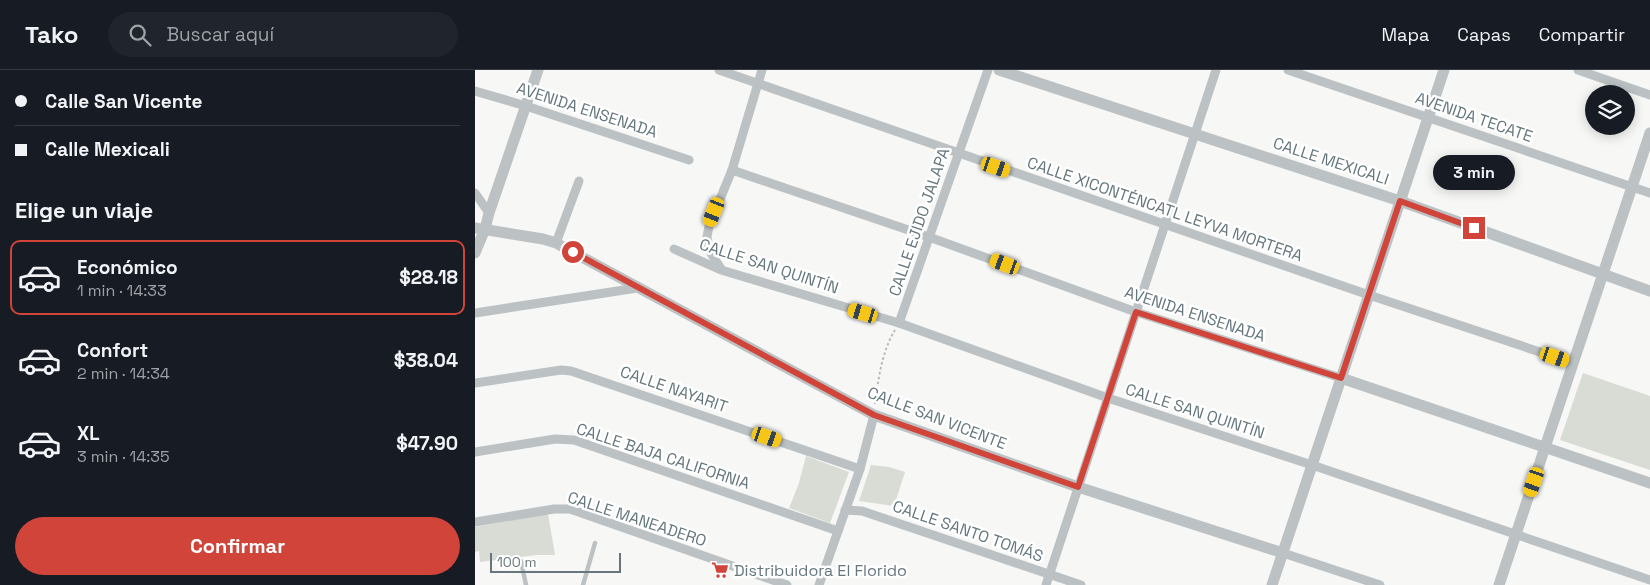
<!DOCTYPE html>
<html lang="es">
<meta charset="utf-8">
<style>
body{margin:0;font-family:"Space Grotesk",sans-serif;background:#20242c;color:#f1f3f6;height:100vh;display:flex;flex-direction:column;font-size:19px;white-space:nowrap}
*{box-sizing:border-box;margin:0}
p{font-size:16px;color:#9ea1a6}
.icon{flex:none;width:28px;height:28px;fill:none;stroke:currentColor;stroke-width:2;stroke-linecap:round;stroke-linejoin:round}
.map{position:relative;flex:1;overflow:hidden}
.panel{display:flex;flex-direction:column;background:#171b24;width:475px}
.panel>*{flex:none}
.top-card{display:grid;align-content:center;height:110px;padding:0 15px;background:#171b24}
.controls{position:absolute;left:1110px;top:15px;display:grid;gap:10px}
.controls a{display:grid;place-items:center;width:50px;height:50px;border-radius:50%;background:#171b24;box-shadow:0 2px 12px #0003;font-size:25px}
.scale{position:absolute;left:15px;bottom:12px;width:131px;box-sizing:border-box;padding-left:5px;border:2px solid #65777d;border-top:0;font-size:14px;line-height:18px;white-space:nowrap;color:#65777d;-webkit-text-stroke:4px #fff;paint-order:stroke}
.end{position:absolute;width:22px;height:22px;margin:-11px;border:6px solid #d1443a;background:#fff;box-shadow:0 0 0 2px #fff}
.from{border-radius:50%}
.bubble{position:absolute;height:35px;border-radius:18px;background:#171b24;box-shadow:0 2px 12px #0003;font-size:16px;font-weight:800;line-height:35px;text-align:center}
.car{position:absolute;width:15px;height:30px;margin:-15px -8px;border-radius:6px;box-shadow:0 0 4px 1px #0007;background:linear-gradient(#f5c518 24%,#345 0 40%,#f5c518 0 76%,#345 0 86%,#f5c518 0)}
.top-card b{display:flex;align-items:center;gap:18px;height:48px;font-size:19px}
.top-card b+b{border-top:1px solid #363941}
.top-card i{width:12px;height:12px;background:#f1f3f6}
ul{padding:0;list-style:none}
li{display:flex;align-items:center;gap:15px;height:75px;margin:0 10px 8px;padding:0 5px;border:2px solid transparent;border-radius:10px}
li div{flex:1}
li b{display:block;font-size:19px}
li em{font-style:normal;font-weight:800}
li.on{border-color:#d1443a}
li>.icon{width:45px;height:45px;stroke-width:1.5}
h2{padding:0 15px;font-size:22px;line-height:60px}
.cta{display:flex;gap:10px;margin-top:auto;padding:10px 15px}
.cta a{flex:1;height:58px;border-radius:30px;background:#d1443a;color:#fff;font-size:20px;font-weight:800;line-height:58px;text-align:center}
header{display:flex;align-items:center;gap:30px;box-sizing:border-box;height:70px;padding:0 25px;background:#171b24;border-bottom:1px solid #363941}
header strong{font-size:24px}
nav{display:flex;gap:28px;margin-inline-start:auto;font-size:18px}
.search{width:350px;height:45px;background:#20242c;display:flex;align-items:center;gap:12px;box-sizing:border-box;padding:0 18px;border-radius:28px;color:#9ea1a6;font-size:19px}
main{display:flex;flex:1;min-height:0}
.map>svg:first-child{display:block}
.green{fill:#d8dcd4}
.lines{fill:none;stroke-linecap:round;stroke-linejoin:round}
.path{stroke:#b7bbbd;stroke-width:2;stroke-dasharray:2.5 2.5;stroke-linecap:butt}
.service{stroke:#bcc2c4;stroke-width:4.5}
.minor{stroke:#bcc2c4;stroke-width:9}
.tertiary{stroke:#bcc2c4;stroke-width:11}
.route{stroke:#d1443a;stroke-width:6}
.labels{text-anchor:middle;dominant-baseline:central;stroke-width:5;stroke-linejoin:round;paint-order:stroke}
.street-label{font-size:16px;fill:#65777d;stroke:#fff}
.poi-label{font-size:16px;fill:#65777d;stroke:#fff;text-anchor:start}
</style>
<header>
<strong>Tako</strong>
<div class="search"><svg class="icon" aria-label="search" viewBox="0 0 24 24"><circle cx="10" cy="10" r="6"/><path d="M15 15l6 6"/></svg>Buscar aquí</div>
<nav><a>Mapa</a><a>Capas</a><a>Compartir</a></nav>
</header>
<main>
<section class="panel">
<div class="top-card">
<b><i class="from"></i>Calle San Vicente</b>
<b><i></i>Calle Mexicali</b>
</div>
<h2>Elige un viaje</h2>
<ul>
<li class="on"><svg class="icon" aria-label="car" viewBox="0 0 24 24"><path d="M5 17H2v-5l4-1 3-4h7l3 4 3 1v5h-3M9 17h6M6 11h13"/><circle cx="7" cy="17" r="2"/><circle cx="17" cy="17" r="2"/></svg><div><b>Económico</b><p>1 min · 14:33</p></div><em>$28.18</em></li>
<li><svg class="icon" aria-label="car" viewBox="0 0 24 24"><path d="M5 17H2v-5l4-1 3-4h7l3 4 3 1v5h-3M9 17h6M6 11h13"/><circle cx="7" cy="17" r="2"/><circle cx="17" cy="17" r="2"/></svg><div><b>Confort</b><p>2 min · 14:34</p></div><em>$38.04</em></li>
<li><svg class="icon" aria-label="car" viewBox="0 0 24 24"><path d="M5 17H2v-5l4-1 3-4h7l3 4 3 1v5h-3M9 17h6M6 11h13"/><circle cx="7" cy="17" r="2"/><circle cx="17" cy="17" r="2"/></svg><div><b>XL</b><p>3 min · 14:35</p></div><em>$47.90</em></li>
</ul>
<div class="cta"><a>Confirmar</a></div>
</section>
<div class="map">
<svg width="1175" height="515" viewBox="0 0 1175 515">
<rect width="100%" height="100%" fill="#f7f7f5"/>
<!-- green -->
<g class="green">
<polygon points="1108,303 1175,326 1175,400 1085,370"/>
<polygon points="331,386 374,402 355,453 314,438 324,413"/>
<polygon points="396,395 414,397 430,402 419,436 384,431"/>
<polygon points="73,444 80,485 62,485 5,492 4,481 0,482 0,457"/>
</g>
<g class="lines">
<!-- path -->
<path class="path" d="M400 334C403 310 407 281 420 260"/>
<!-- service -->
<g class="service">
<polyline points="46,491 51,515"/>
<polyline points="108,515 120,473"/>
</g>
<!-- minor -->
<g class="minor">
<polyline points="244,0 894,225 1098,293"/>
<polyline points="813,0 1175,123"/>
<polyline points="1103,0 1175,25"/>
<polyline points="0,21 51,36 214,90"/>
<polyline points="257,100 454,167 661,242 866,308"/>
<polyline points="0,123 14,143"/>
<polyline points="81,173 104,111"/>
<polyline points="199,179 246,200 424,253 633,328 837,395 1175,510"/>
<polyline points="246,199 234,180 232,167 234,156 257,100 287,0"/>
<polyline points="0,243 162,218"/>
<polyline points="424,253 513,0"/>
<polyline points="0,313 86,300 96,301 385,399"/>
<polyline points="0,382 80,369 99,370 363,461"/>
<polyline points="370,440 387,441 606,515"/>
<polyline points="0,452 79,439 95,439 312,515"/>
<polyline points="808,483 905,515"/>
<polyline points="344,515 385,399 399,345"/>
<polyline points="571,515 741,0"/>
</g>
<!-- tertiary -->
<g class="tertiary">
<polyline points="524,0 925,131 1175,221"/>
<polyline points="0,158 68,169 81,173 399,345 603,417 808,483"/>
<polyline points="0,183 10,159 14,143 63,0"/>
<polyline points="866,308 1175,413"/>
<polyline points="797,515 969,0"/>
<polyline points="1024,515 1175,63"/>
</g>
</g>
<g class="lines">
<!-- route -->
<polyline class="route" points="98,182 399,345 603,417 661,242 866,308 925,131 999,158"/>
</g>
<!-- icons -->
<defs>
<g id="supermarket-bare" transform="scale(1.35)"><path d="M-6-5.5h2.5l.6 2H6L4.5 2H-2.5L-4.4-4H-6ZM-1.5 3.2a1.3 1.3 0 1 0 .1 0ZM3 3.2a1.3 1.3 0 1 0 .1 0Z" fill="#d1443a" stroke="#fff" stroke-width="2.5" paint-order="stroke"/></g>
</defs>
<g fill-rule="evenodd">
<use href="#supermarket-bare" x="245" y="500"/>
</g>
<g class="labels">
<!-- street labels -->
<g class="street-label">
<text transform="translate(112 40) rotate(18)">AVENIDA ENSENADA</text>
<text transform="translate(999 47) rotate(19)">AVENIDA TECATE</text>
<text transform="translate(856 91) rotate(18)">CALLE MEXICALI</text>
<text transform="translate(690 139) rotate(19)">CALLE XICONTÉNCATL LEYVA MORTERA</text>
<text transform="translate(444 152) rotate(-71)">CALLE EJIDO JALAPA</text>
<text transform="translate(294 196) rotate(18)">CALLE SAN QUINTÍN</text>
<text transform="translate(720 244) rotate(18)">AVENIDA ENSENADA</text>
<text transform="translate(199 319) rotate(19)">CALLE NAYARIT</text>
<text transform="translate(720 341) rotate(18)">CALLE SAN QUINTÍN</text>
<text transform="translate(462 348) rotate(21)">CALLE SAN VICENTE</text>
<text transform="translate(188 386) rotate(18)">CALLE BAJA CALIFORNIA</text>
<text transform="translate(162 449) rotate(18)">CALLE MANEADERO</text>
<text transform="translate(493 461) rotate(19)">CALLE SANTO TOMÁS</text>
</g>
<!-- poi labels -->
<g class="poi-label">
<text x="259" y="500">Distribuidora El Florido</text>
</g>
</g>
</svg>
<div class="controls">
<a><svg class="icon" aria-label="layers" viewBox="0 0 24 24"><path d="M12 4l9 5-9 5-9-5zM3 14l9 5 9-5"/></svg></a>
</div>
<div class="scale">100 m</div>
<i class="end from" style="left:98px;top:182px"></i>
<i class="end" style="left:999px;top:158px"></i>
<div class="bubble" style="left:958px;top:85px;width:82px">3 min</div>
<i class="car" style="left:521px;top:97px;rotate:109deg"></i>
<i class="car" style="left:239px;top:142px;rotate:202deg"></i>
<i class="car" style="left:530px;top:194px;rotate:290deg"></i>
<i class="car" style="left:388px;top:243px;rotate:287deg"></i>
<i class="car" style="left:1080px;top:287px;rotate:109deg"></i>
<i class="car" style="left:292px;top:367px;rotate:109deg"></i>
<i class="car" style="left:1059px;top:412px;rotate:199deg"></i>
</div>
</main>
